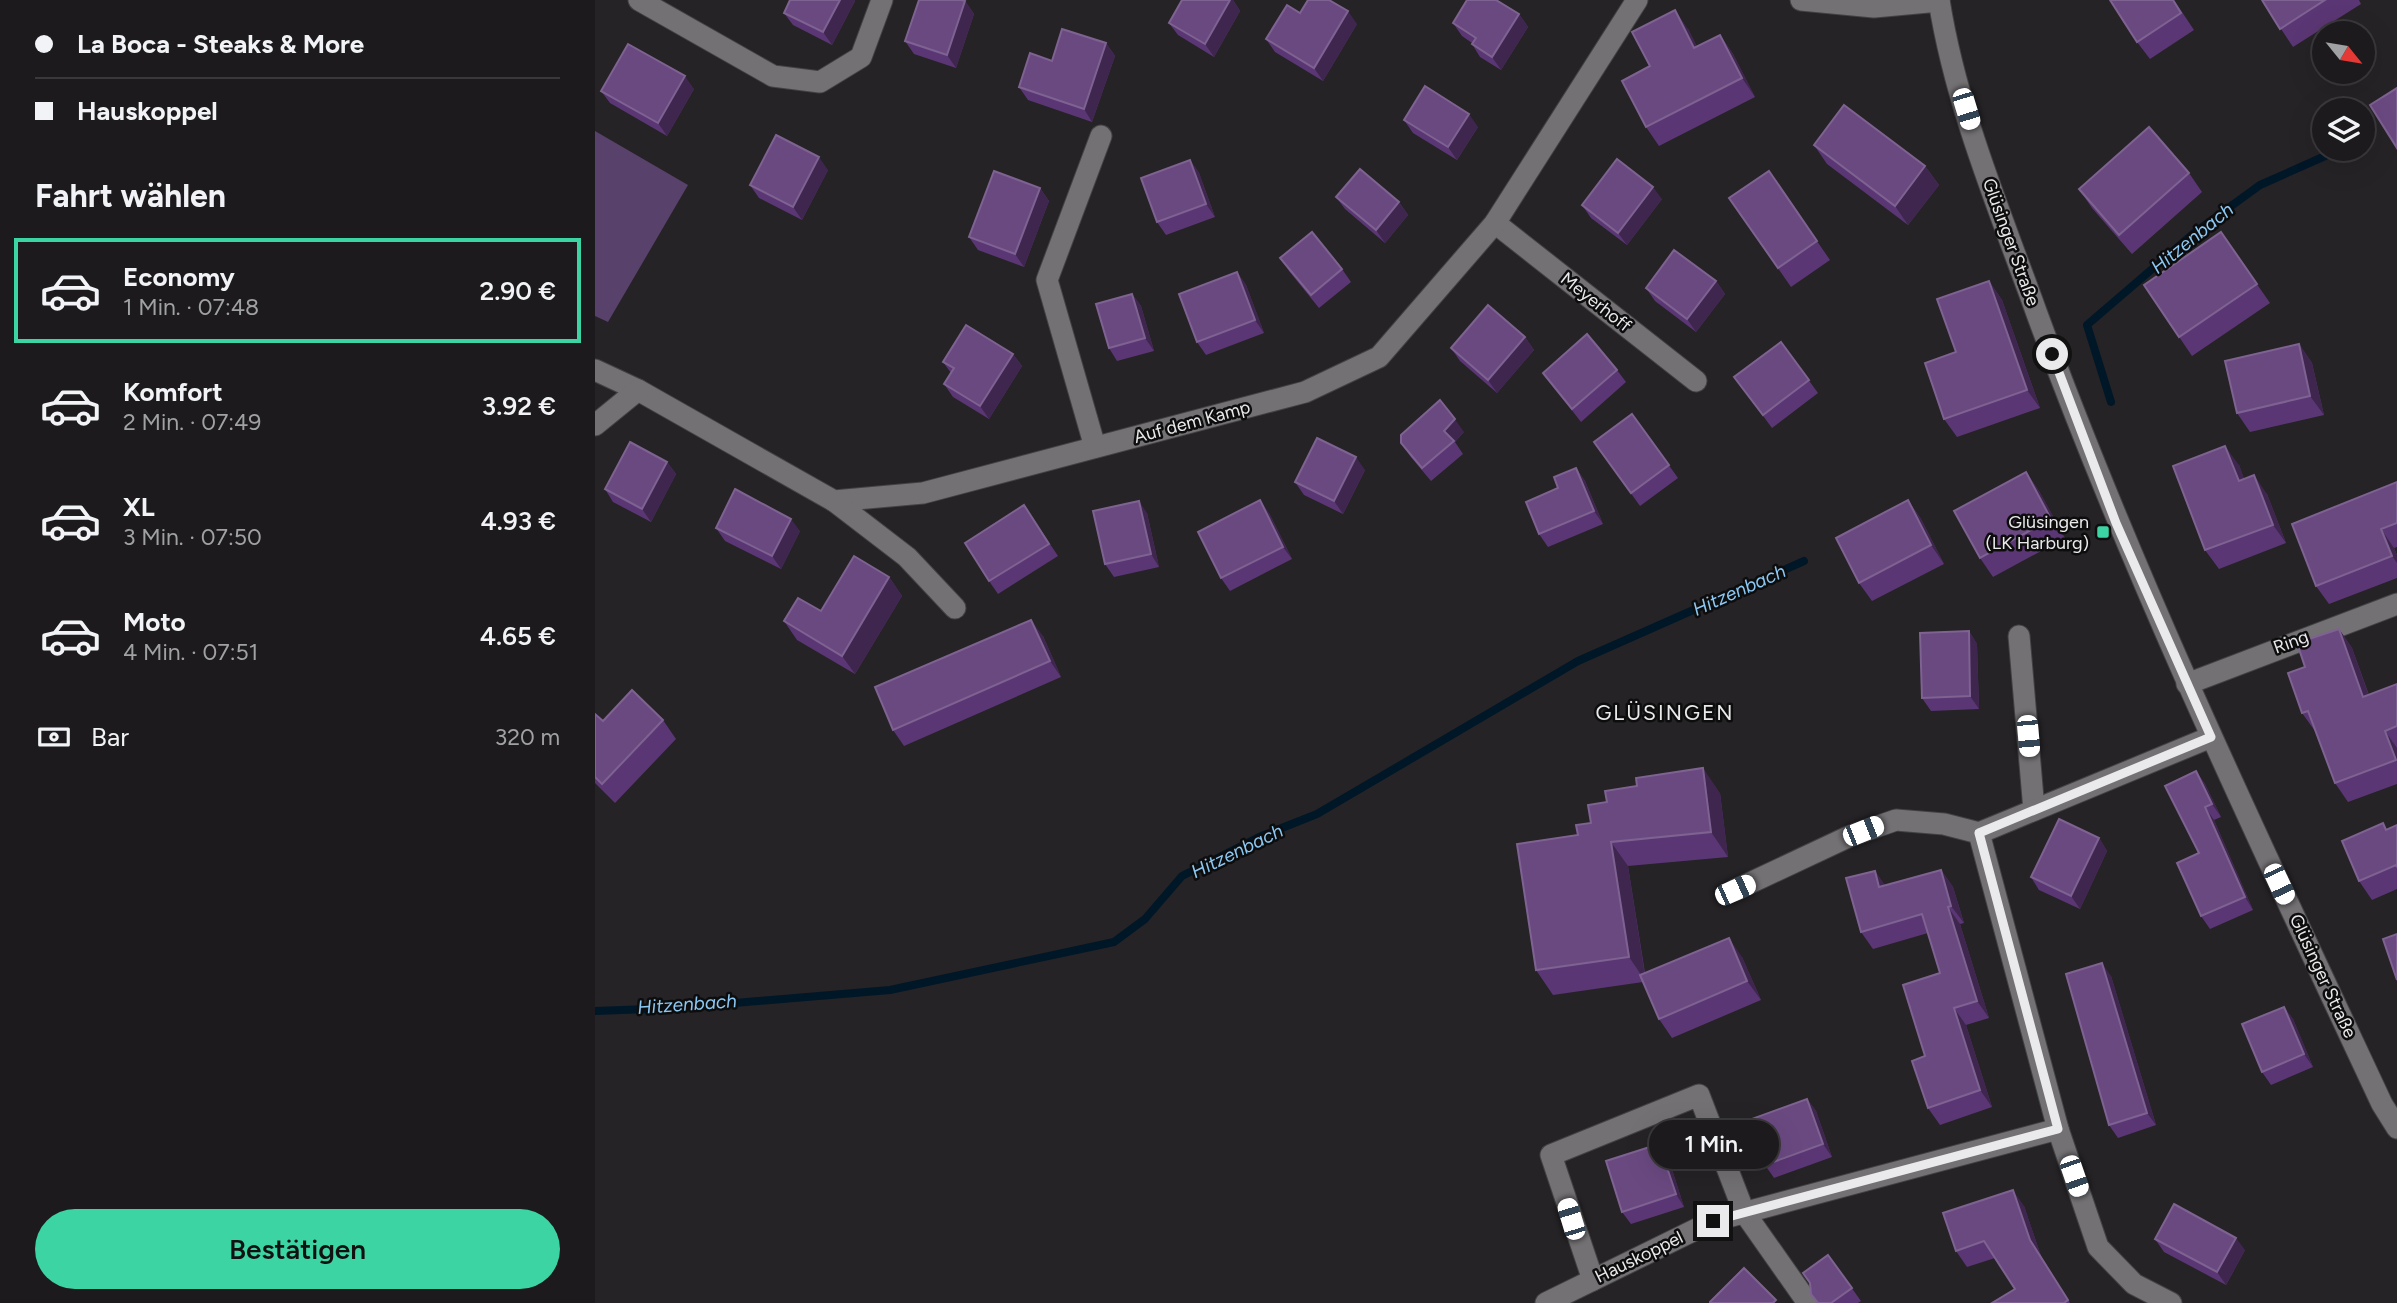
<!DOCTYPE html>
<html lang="de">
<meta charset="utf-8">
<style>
body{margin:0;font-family:Figtree,sans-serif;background:#292729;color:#f1f3f6;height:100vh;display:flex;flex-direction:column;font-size:26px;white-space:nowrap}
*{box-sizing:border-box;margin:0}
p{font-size:23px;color:#a0a1a3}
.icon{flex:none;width:38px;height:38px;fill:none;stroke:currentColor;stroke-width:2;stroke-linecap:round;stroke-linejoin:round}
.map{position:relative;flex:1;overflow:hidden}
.drawer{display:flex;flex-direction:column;background:#1c1a1c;width:595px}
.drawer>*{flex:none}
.hud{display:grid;align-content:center;height:154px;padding:0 35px;background:#1c1a1c}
.needle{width:46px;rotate:120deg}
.tools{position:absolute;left:1717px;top:21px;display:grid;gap:14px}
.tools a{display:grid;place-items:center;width:63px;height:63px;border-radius:50%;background:#1c1a1c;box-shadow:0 7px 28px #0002,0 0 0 2px #3a383b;font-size:35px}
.end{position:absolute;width:32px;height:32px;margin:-16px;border:9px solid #eae9eb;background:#111;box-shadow:0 0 0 4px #111}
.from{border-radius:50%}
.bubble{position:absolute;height:49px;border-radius:24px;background:#1c1a1c;box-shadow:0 7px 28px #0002,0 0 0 2px #3a383b;font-size:23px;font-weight:600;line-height:49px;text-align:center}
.car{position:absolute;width:21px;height:42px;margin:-21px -10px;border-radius:9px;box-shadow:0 0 5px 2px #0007;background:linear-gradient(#fff 24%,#345 0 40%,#fff 0 76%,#345 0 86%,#fff 0)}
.hud b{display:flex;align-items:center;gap:24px;height:66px;font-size:26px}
.hud b+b{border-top:2px solid #3a383b}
.hud i{width:18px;height:18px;background:#f1f3f6}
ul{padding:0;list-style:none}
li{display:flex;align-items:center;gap:21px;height:105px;margin:0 14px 10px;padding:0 21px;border:4px solid transparent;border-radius:0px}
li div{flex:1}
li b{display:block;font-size:26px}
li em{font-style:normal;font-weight:600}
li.selected{border-color:#3dd4a3}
li>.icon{width:63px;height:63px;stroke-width:1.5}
h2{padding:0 35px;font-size:32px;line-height:84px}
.pay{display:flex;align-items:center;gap:18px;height:77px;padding:0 35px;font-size:26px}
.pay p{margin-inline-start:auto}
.button{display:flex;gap:14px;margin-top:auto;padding:14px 35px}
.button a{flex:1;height:80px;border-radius:42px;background:#3dd4a3;color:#111;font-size:28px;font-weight:600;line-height:80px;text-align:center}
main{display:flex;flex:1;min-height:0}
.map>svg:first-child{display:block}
.green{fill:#58416a}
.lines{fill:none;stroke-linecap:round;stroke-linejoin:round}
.stream{stroke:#001728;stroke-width:8}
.minor-casing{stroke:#434244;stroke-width:23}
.minor{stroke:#737174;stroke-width:21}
.wall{fill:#5b3674}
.shaded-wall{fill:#3f264f}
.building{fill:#6a4981;stroke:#7e6291;stroke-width:2}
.route{stroke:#eae9eb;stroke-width:9}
.poi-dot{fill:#3dd4a3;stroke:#0e0d0e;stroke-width:2.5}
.labels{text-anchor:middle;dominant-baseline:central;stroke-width:5;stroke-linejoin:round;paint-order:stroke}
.street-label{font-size:18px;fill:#eae9eb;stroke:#0e0d0e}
.poi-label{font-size:18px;fill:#eae9eb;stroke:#0e0d0e;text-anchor:end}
.water-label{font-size:19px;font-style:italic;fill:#8bc9f4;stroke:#0e0d0e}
.quarter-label{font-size:21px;letter-spacing:2px;fill:#eae9eb;stroke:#0e0d0e}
</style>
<main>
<section class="drawer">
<div class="hud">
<b><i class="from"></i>La Boca - Steaks &amp; More</b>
<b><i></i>Hauskoppel</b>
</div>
<h2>Fahrt wählen</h2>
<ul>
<li class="selected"><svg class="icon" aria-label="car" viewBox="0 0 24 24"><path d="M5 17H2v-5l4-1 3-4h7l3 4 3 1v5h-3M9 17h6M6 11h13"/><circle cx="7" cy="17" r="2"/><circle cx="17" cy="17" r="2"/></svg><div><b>Economy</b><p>1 Min. · 07:48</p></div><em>2.90 €</em></li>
<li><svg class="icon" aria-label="car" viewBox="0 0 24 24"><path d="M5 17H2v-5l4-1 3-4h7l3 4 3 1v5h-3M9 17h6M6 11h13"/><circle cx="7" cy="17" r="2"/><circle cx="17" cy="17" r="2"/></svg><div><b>Komfort</b><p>2 Min. · 07:49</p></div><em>3.92 €</em></li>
<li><svg class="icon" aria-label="car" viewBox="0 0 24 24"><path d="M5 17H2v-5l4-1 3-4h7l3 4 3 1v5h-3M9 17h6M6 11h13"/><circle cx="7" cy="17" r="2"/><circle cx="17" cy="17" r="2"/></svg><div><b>XL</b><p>3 Min. · 07:50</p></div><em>4.93 €</em></li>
<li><svg class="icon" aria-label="car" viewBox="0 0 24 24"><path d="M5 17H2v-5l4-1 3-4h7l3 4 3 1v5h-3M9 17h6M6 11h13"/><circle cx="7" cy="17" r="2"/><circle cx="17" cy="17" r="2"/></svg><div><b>Moto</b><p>4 Min. · 07:51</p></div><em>4.65 €</em></li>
</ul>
<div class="pay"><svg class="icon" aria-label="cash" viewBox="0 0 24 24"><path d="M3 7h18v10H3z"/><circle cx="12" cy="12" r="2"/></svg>Bar<p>320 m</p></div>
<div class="button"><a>Bestätigen</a></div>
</section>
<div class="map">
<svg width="1802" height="1303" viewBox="0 0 1802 1303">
<rect width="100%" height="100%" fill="#252326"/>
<!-- green -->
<polygon class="green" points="0,131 93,185 13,322 0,316"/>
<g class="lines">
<!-- stream -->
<g class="stream">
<polyline points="1516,402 1492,325 1599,233 1665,185 1746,149"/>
<polyline points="0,1011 81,1008 295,990 519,942 550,919 587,876 664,837 722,814 983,661 1209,561"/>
</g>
<!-- minor casing -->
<g class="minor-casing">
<g id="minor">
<polyline points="44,0 178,76 225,82 266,57 287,0"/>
<polyline points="1206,0 1279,7 1344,1"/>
<path d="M1344 0C1361 108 1405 211 1442 314 1541 584 1665 843 1787 1104L1802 1128"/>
<polyline points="900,223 1101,381"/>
<polyline points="0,370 43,390 239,501 328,493 710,392 784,357 900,223 1042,0"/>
<polyline points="0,425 43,390"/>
<polyline points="500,447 452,280 506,136"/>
<polyline points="239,501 312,557 360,608"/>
<polyline points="1424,636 1439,810"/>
<polyline points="1592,684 1802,604"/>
<polyline points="1140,890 1255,836 1301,820 1349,824 1384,833"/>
<polyline points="998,1280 956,1155 1104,1095 1149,1212 1213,1303"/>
<polyline points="951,1303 1118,1221 1463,1129"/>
<polyline points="1576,1303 1539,1284 1503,1247 1463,1129 1384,833 1616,737"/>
</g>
</g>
<!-- minor -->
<use href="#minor" class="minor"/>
</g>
<!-- wall -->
<g class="wall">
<polygon points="195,0 259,0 260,1 237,45 198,25 189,13"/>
<polygon points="587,0 638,0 645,11 619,57 583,35 574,23"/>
<polygon points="1579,0 1599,30 1555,59 1542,42"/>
<polygon points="1667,0 1764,0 1766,4 1698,47"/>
<polygon points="370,1 379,14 361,68 319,54 310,41"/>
<polygon points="705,13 762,24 728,81 680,52 671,39"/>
<polygon points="924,14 933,27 906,70 885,57 877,44 877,43 867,36 858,23"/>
<polygon points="1093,29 1102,47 1125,35 1138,54 1160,97 1064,146 1051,127 1055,66"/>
<polygon points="511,43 520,56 497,122 433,100 424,87 457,61"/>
<polygon points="99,89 72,136 15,103 6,91"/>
<polygon points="809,120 883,127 862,160 818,133"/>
<polygon points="1219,145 1330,166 1344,185 1313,225 1232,164"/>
<polygon points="595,160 604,173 620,217 571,235 562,222"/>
<polygon points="233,170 207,220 164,198 155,185"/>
<polygon points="1174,171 1235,260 1196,287 1134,198"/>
<polygon points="1594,173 1607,192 1537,254 1497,208 1484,189"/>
<polygon points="445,188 454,201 429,267 383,250 374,237"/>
<polygon points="741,197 804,202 813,215 790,243 750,209"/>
<polygon points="1067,199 1032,245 996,218 987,205"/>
<polygon points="1626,232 1675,303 1597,356 1549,285"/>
<polygon points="685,258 747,269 756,282 724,308 694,271"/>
<polygon points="642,272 651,285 669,333 611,355 602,342"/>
<polygon points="1121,281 1130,294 1101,332 1060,301 1051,288"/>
<polygon points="1394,281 1407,300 1445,408 1362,437 1349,419 1361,352"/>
<polygon points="537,294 546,306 559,351 522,361 514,348"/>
<polygon points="930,337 939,350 902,393 865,361 856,348"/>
<polygon points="1186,342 1223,393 1177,428 1139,377"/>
<polygon points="1704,344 1717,363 1729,415 1655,432 1642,413"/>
<polygon points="418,354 427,366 394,419 358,397 349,384 356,373 348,362"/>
<polygon points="1022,370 1031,382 986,422 948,373"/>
<polygon points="1037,414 1083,478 1045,506 999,442"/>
<polygon points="869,432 860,442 868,454 836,481 815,456 806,443"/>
<polygon points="72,462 81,474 56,522 18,502 10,489"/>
<polygon points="1644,465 1649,479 1672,494 1691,543 1624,569 1610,550"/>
<polygon points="981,468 990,481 1008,524 953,547 944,534 963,488"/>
<polygon points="770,470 748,514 709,495 700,482"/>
<polygon points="1431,472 1444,491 1470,538 1398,577 1385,558"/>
<polygon points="1802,482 1802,547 1799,548 1802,555 1802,578 1734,604 1721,586"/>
<polygon points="1313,500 1326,519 1349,564 1277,601 1264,583"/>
<polygon points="429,505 463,556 403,594 394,581"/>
<polygon points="552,513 564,567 519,577 510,564"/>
<polygon points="674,513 697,559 635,591 626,578"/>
<polygon points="121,528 205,531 186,569 130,541"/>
<polygon points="294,577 307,596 260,674 202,640 189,621 226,611"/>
<polygon points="1744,629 1757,648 1774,695 1802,684 1802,784 1753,802 1740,783 1720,731 1707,713 1710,667"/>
<polygon points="1374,631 1382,644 1384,709 1336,711 1327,698"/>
<polygon points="448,636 466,677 309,746 298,730"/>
<polygon points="0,714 8,721 68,720 81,739 20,803 0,783"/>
<polygon points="1601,771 1610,784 1626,817 1619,820 1658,910 1615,929 1606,916"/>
<polygon points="1125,793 1133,857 1033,866 1050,973 1147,957 1166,1000 1077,1038 1064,1019 1048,982 958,995 941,970 983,835 996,823"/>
<polygon points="1802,825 1802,889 1777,900 1764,881 1792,830"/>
<polygon points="1504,838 1512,851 1485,909 1444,890 1436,877"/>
<polygon points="1346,870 1358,887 1369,923 1365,924 1394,1018 1371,1025 1397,1107 1345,1125 1333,1108 1330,1056 1345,973 1333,933 1278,949 1266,932 1280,871 1290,886"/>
<polygon points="1516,976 1561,1125 1523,1138 1514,1125"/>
<polygon points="1689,1007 1698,1019 1718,1067 1676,1085 1667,1072"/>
<polygon points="1212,1099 1221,1111 1237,1157 1179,1178 1170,1165"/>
<polygon points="1064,1144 1073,1157 1089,1207 1036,1224 1027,1212"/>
<polygon points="1429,1206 1446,1256 1475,1303 1397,1303 1420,1289 1400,1258 1372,1267 1361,1251"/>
<polygon points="1560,1239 1650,1250 1631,1285 1569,1252"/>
<polygon points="1233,1255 1266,1301 1263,1303 1223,1303 1215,1283"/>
</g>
<!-- shaded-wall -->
<g class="shaded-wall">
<polygon points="245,0 259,0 260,1 237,45 228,32"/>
<polygon points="635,0 638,0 645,11 619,57 610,44"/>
<polygon points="370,1 379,14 361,68 352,55"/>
<polygon points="1080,10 1093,29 1112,67 1099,48"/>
<polygon points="753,11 762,24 728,81 719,68"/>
<polygon points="924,14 933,27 906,70 897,57"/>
<polygon points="1125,35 1138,54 1160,97 1147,78"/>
<polygon points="511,43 520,56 497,122 489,109"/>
<polygon points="90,76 99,89 72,136 63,123"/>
<polygon points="874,114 883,127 862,160 853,147"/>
<polygon points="224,157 233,170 207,220 198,207"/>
<polygon points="595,160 604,173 620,217 611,204"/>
<polygon points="1330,166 1344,185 1313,225 1300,206"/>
<polygon points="1058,187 1067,199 1032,245 1023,233"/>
<polygon points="445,188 454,201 429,267 420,254"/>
<polygon points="804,202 813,215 790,243 781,230"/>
<polygon points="642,272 651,285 669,333 660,320"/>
<polygon points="1121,281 1130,294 1101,332 1092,319"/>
<polygon points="1394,281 1407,300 1445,408 1432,390"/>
<polygon points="537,294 546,306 559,351 550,338"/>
<polygon points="930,337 939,350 902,393 893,380"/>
<polygon points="1704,344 1717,363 1729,415 1715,396"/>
<polygon points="418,354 427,366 394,419 385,406"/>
<polygon points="860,419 869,432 860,442 849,431"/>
<polygon points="1630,446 1644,465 1657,500 1644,481"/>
<polygon points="761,457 770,470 748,514 739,501"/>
<polygon points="72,462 81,474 56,522 47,509"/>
<polygon points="981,468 990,481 1008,524 999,511"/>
<polygon points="1431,472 1444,491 1470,538 1456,519"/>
<polygon points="1659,475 1672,494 1691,543 1678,525"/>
<polygon points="665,500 674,513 697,559 688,547"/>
<polygon points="1313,500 1326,519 1349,564 1336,545"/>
<polygon points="544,501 552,513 564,567 556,554"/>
<polygon points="196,519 205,531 186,569 177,556"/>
<polygon points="1786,529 1799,548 1802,555 1802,563 1797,556"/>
<polygon points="294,577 307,596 260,674 247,656"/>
<polygon points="436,620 448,636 466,677 455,661"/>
<polygon points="1744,629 1757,648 1781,716 1768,697"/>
<polygon points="1374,631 1382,644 1384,709 1375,696"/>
<polygon points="1790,731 1802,748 1802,762 1801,760"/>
<polygon points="1108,768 1125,793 1133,857 1116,832"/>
<polygon points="1601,771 1610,784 1626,817 1617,804"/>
<polygon points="1610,807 1619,820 1658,910 1650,897"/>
<polygon points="1504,838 1512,851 1485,909 1476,896"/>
<polygon points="1016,842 1033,866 1051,982 1034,957"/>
<polygon points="1346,870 1358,887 1369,923 1356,906"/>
<polygon points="1280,871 1292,888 1284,887"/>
<polygon points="1353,907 1365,924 1394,1018 1382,1001"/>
<polygon points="1134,938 1147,957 1166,1000 1152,981"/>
<polygon points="1507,963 1516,976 1561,1125 1552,1113"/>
<polygon points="1689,1007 1698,1019 1718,1067 1709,1054"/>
<polygon points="1359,1008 1371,1025 1397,1107 1385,1090"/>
<polygon points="1212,1099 1221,1111 1237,1157 1228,1144"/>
<polygon points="1064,1144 1073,1157 1089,1207 1081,1194"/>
<polygon points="1418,1190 1429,1206 1446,1256 1475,1303 1473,1300 1435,1240"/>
<polygon points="1641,1238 1650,1250 1631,1285 1622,1272"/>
</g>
<!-- building -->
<g class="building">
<polygon points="195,0 245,0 228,32 189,13"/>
<polygon points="324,0 367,0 370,1 352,55 310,41"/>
<polygon points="587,0 635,0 610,44 574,23"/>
<polygon points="713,0 734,0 753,11 719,68 671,39 692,5 705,13"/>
<polygon points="872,0 901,0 924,14 897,57 877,44 881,38 858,23"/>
<polygon points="1515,0 1578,0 1586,13 1542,42"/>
<polygon points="1667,0 1730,0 1685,29"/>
<polygon points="1080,10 1099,48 1125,35 1147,78 1051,127 1027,81 1055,66 1037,32"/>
<polygon points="467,29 511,43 489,109 424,87 435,53 457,61"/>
<polygon points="33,44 90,76 63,123 6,91"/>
<polygon points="830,86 874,114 853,147 809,120"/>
<polygon points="1802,88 1802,148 1775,105"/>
<polygon points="1249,105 1330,166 1300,206 1219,145"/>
<polygon points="1554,127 1594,173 1524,235 1484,189"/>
<polygon points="181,135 224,157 198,207 155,185"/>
<polygon points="1022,159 1058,187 1023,233 987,205"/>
<polygon points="595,160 611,204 562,222 546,178"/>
<polygon points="765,169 804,202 781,230 741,197"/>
<polygon points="399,171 445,188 420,254 374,237"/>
<polygon points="1174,171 1222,241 1183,268 1134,198"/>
<polygon points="717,232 747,269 716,295 685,258"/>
<polygon points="1626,232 1662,284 1584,337 1549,285"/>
<polygon points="1079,250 1121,281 1092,319 1051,288"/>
<polygon points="642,272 660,320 602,342 584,294"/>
<polygon points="1394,281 1432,390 1349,419 1330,363 1361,352 1342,299"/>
<polygon points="537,294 550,338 514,348 501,304"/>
<polygon points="893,305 930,337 893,380 856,348"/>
<polygon points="371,325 418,354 385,406 349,384 359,368 348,362"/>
<polygon points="992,334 1022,370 977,409 948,373"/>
<polygon points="1186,342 1214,380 1168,415 1139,377"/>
<polygon points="1704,344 1715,396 1642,413 1630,361"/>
<polygon points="845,400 860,419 849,431 859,441 827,468 806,443 806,435"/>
<polygon points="1037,414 1074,465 1036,493 999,442"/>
<polygon points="722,438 761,457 739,501 700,482"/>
<polygon points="35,442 72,462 47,509 10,489"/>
<polygon points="1630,446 1644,481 1659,475 1678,525 1610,550 1578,466"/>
<polygon points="981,468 999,511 944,534 931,502 963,488 959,477"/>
<polygon points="1431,472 1456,519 1385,558 1359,511"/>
<polygon points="1802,482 1802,523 1786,529 1797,556 1721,586 1697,524"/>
<polygon points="140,489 196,519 177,556 121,528"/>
<polygon points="665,500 688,547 626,578 603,532"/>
<polygon points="1313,500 1336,545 1264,583 1241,538"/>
<polygon points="544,501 556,554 510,564 498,511"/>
<polygon points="429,505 454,544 394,581 370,543"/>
<polygon points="259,556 294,577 247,656 189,621 203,598 226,611"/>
<polygon points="436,620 455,661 298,730 280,687"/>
<polygon points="1744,629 1768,697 1802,684 1802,726 1790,731 1801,760 1740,783 1713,711 1707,713 1693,673 1710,667 1702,643"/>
<polygon points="1374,631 1375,696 1327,698 1325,633"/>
<polygon points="37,690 68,720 7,784 0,777 0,714 8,721"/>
<polygon points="1108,768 1116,832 1016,842 1034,957 941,970 922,844 983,835 981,825 996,823 993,805 1012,802 1010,791 1042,786 1041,778"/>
<polygon points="1601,771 1617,804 1610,807 1650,897 1606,916 1582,863 1604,853 1570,786"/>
<polygon points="1464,819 1504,838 1476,896 1436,877"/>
<polygon points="1788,823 1791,830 1802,825 1802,867 1801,865 1764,881 1747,841"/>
<polygon points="1346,870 1356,906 1353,907 1382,1001 1359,1008 1385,1090 1333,1108 1317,1061 1330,1056 1308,985 1345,973 1327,914 1266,932 1251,878 1280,871 1284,887"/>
<polygon points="1802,934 1802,980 1788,939"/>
<polygon points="1134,938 1152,981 1064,1019 1045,975"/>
<polygon points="1507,963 1552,1113 1514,1125 1471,974"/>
<polygon points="1689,1007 1709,1054 1667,1072 1647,1024"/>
<polygon points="1212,1099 1228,1144 1170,1165 1154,1120"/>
<polygon points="1064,1144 1081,1194 1027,1212 1011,1161"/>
<polygon points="1418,1190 1435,1240 1473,1300 1469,1303 1397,1303 1420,1289 1389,1241 1361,1251 1348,1213"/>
<polygon points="1579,1204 1641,1238 1622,1272 1560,1239"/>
<polygon points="1233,1255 1257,1288 1236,1303 1223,1303 1216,1294 1215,1283 1208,1273"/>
<polygon points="1149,1268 1181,1300 1178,1303 1115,1303 1115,1302"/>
</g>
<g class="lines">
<!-- route -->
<polyline class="route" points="1118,1221 1463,1129 1384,833 1616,737 1521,523 1457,354"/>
</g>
<!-- markers -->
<rect class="poi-dot" x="1501" y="525" width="14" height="14" rx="3.5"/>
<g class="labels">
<!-- street labels -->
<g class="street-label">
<text transform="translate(1416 242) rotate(70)">Glüsinger Straße</text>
<text transform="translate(1001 302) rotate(38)">Meyerhoff</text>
<text transform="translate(597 422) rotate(-15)">Auf dem Kamp</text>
<text transform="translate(1696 642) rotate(-20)">Ring</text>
<text transform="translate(1728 976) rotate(65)">Glüsinger Straße</text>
<text transform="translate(1044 1257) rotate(-26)">Hauskoppel</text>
</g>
<!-- poi labels -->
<g class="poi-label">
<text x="1494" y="522">Glüsingen<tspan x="1494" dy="21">(LK Harburg)</tspan></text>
</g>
<!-- water labels -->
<g class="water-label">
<text transform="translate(1597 238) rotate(-39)">Hitzenbach</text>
<text transform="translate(1144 590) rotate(-24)">Hitzenbach</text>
<text transform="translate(642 851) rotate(-26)">Hitzenbach</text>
<text transform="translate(92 1004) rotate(-4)">Hitzenbach</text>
</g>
<!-- quarter labels -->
<g class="quarter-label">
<text x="1070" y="712">GLÜSINGEN</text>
</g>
</g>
</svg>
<div class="tools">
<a><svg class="needle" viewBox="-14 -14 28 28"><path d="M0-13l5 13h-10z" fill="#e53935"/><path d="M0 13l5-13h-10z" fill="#a0a1a3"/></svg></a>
<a><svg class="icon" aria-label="layers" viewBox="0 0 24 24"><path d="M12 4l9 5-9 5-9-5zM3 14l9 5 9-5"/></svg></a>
</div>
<i class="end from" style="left:1457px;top:354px"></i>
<i class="end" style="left:1118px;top:1221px"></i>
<div class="bubble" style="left:1054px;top:1120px;width:130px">1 Min.</div>
<i class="car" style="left:1371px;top:109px;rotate:163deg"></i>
<i class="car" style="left:1433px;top:736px;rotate:175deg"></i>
<i class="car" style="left:1268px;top:831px;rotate:68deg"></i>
<i class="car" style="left:1684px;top:884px;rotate:155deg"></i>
<i class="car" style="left:1140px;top:890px;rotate:66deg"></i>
<i class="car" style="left:1479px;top:1176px;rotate:161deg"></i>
<i class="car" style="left:976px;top:1219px;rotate:343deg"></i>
</div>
</main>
